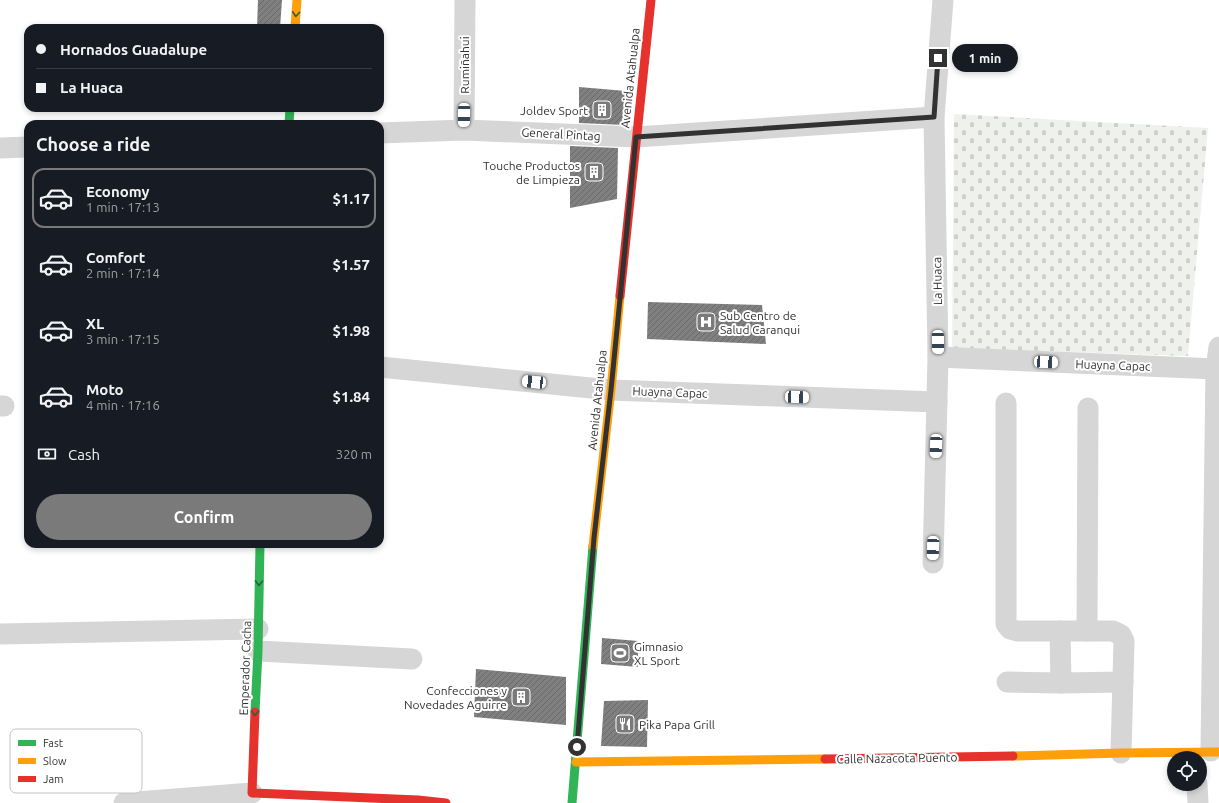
<!DOCTYPE html>
<meta charset="utf-8">
<style>
body{margin:0;font-family:Ubuntu,sans-serif;background:#20242c;color:#f1f3f6;height:100vh;display:flex;flex-direction:column;font-size:15px;white-space:nowrap}
*{box-sizing:border-box;margin:0}
p{font-size:13px;color:#9ea1a6}
.icon{flex:none;width:22px;height:22px;fill:none;stroke:currentColor;stroke-width:2;stroke-linecap:round;stroke-linejoin:round}
.map{position:relative;flex:1;overflow:hidden}
.sheet{position:absolute;left:24px;top:120px;width:360px;height:428px;display:flex;flex-direction:column;background:#171b24;border-radius:12px;box-shadow:0 2px 6px #0003}
.sheet>*{flex:none}
.top-card{position:absolute;left:24px;top:24px;width:360px;height:88px;border-radius:12px;box-shadow:0 2px 6px #0003;display:grid;align-content:center;height:88px;padding:0 12px;background:#171b24}
.controls{position:absolute;left:1167px;top:751px;display:grid;gap:8px}
.controls a{display:grid;place-items:center;width:40px;height:40px;border-radius:50%;background:#171b24;box-shadow:0 2px 6px #0003;font-size:20px}
.end{position:absolute;width:18px;height:18px;margin:-9px;border:5px solid #323232;background:#fff;box-shadow:0 0 0 2px #fff}
.from{border-radius:50%}
.bubble{position:absolute;height:28px;border-radius:14px;background:#171b24;box-shadow:0 2px 6px #0003;font-size:13px;font-weight:700;line-height:28px;text-align:center}
.car{position:absolute;width:12px;height:24px;margin:-12px -6px;border-radius:5px;box-shadow:0 0 3px 1px #0007;background:linear-gradient(#fff 24%,#345 0 40%,#fff 0 76%,#345 0 86%,#fff 0)}
.top-card b{display:flex;align-items:center;gap:14px;height:38px;font-size:15px}
.top-card b+b{border-top:1px solid #363941}
.top-card i{width:10px;height:10px;background:#f1f3f6}
ul{padding:0;list-style:none}
li{display:flex;align-items:center;gap:12px;height:60px;margin:0 8px 6px;padding:0 4px;border:2px solid transparent;border-radius:12px}
li div{flex:1}
li b{display:block;font-size:15px}
li em{font-style:normal;font-weight:700}
li.active{border-color:#7a7a7a}
li>.icon{width:36px;height:36px;stroke-width:1.5}
h2{padding:0 12px;font-size:18px;line-height:48px}
.pay{display:flex;align-items:center;gap:10px;height:44px;padding:0 12px;font-size:15px}
.pay p{margin-inline-start:auto}
.action{display:flex;gap:8px;margin-top:auto;padding:8px 12px}
.action a{flex:1;height:46px;border-radius:24px;background:#7a7a7a;color:#fff;font-size:16px;font-weight:700;line-height:46px;text-align:center}
.map>svg:first-child{display:block}
.cemetery{fill:url(#cemetery-stones)}
.building{fill:url(#building-hatch)}
.lines{fill:none;stroke-linecap:round;stroke-linejoin:round}
.street{stroke:#d6d6d6;stroke-width:21}
.fast{stroke:#30b455;stroke-width:9}
.slow{stroke:#ff9f0a;stroke-width:9}
.jam{stroke:#e5322d;stroke-width:9}
.oneway{stroke:#31603e}
.route{stroke:#323232;stroke-width:5}
.labels{text-anchor:middle;dominant-baseline:central;stroke-width:4;stroke-linejoin:round;paint-order:stroke}
.street-label{font-size:12px;fill:#323232;stroke:#fff}
.poi-label{font-size:12px;fill:#323232;stroke:#fff;text-anchor:end}
.key{fill:#fff;stroke:#c2c2c2;stroke-width:1}
.key-label{font-size:11px;fill:#323232}
</style>
<div class="map">
<svg width="1219" height="803" viewBox="0 0 1219 803">
<defs>
<pattern id="cemetery-stones" width="16" height="16" patternUnits="userSpaceOnUse"><rect width="16" height="16" fill="#eff2ec"/><path d="M2 7V4a2 2 0 0 1 4 0v3zM10 15v-3a2 2 0 0 1 4 0v3z" fill="#cdd0cb"/></pattern>
<pattern id="building-hatch" width="6" height="6" patternUnits="userSpaceOnUse"><rect width="6" height="6" fill="#808080"/><path d="M-1 1l2-2M0 6l6-6M5 7l2-2" fill="none" stroke="#696969"/></pattern>
</defs>
<rect width="100%" height="100%" fill="#fff"/>
<!-- cemetery -->
<polygon class="cemetery" points="954,114 1208,128 1188,356 952,348"/>
<!-- building -->
<g class="building">
<polygon points="258,0 282,0 280,28 257,28"/>
<polygon points="579,87 626,91 625,125 579,123"/>
<polygon points="570,146 618,148 617,199 570,208"/>
<polygon points="648,302 762,305 766,344 647,339"/>
<polygon points="602,638 638,641 638,667 601,664"/>
<polygon points="476,669 566,677 566,725 474,717"/>
<polygon points="648,700 647,747 601,746 604,701"/>
</g>
<g class="lines">
<!-- street -->
<g class="street">
<polyline points="464,130 465,0"/>
<polyline points="380,133 464,130 636,137 934,117"/>
<polyline points="0,148 28,147"/>
<polyline points="938,357 1216,369"/>
<polyline points="380,367 611,390 937,402"/>
<polyline points="1006,403 1006,624 1010,629 1017,631 1113,631 1121,635 1124,641 1121,753"/>
<polyline points="0,406 4,406"/>
<polyline points="933,563 938,357 934,117 943,0"/>
<polyline points="1060,631 1061,683 1123,682"/>
<polyline points="1087,631 1088,408"/>
<polyline points="0,634 258,629"/>
<polyline points="258,651 412,659"/>
<polyline points="1007,682 1061,683"/>
<polyline points="1211,751 1216,369 1219,347"/>
<polyline points="1197,784 1198,803"/>
<polyline points="124,803 252,793"/>
</g>
<!-- fast -->
<g class="fast">
<polyline points="289,124 290,108"/>
<polyline points="255,712 258,651 260,544"/>
<polyline points="572,803 593,546"/>
</g>
<!-- slow -->
<g class="slow">
<polyline points="295,28 297,0"/>
<polyline points="593,546 611,390 620,296"/>
<polyline points="1013,756 1121,753 1219,752"/>
<polyline points="576,762 825,759"/>
</g>
<!-- jam -->
<g class="jam">
<polyline points="620,296 651,0"/>
<polyline points="255,712 252,793 418,800 446,803"/>
<polyline points="825,759 1013,756"/>
</g>
</g>
<!-- one-way arrows -->
<defs><path id="oneway-chevron" d="M-2-3.5L2.5 0L-2 3.5" fill="none" stroke-width="1.6" stroke-linecap="round" stroke-linejoin="round"/></defs>
<g class="oneway">
<use href="#oneway-chevron" transform="translate(296 14) rotate(94)"/>
<use href="#oneway-chevron" transform="translate(259 583) rotate(91)"/>
<use href="#oneway-chevron" transform="translate(255 713) rotate(92)"/>
</g>
<g class="lines">
<!-- route -->
<polyline class="route" points="577,747 594,538 611,390 636,137 934,117 938,58"/>
</g>
<!-- icons -->
<defs>
<g id="building-square" transform="scale(1)"><rect x="-9" y="-9" width="18" height="18" rx="4" fill="#7a7a7a" stroke="#fff"/><path d="M-4-6H4V6H1V3H-1V6H-4ZM-2.5-4.3h1.7v1.8h-1.7ZM.8-4.3h1.7v1.8H.8ZM-2.5-1h1.7V.8h-1.7ZM.8-1h1.7V.8H.8Z" fill="#fff"/></g>
<g id="hospital-square" transform="scale(1)"><rect x="-9" y="-9" width="18" height="18" rx="4" fill="#7a7a7a" stroke="#fff"/><path d="M-5-5h3v3.5h4V-5h3V5h-3V1.5h-4V5h-3Z" fill="#fff"/></g>
<g id="stadium-square" transform="scale(1)"><rect x="-9" y="-9" width="18" height="18" rx="4" fill="#7a7a7a" stroke="#fff"/><path d="M0-5a6.5 5 0 1 0 0 10a6.5 5 0 1 0 0-10ZM-3.5-1.8h7v3.6h-7Z" fill="#fff"/></g>
<g id="restaurant-square" transform="scale(1)"><rect x="-9" y="-9" width="18" height="18" rx="4" fill="#7a7a7a" stroke="#fff"/><path d="M-5-6h1v4h1v-4h1v4h1v-4h1v5L-1.5 .5V6h-2V.5L-5-1ZM5-6V6H3V1.5H1.5Q1.5-4 5-6Z" fill="#fff"/></g>
</defs>
<g fill-rule="evenodd">
<use href="#building-square" x="602" y="110"/>
<use href="#building-square" x="594" y="172"/>
<use href="#hospital-square" x="706" y="322"/>
<use href="#stadium-square" x="620" y="653"/>
<use href="#building-square" x="521" y="697"/>
<use href="#restaurant-square" x="625" y="724"/>
</g>
<g class="labels">
<!-- street labels -->
<g class="street-label">
<text transform="translate(464 65) rotate(-90)">Rumiñahui</text>
<text transform="translate(630 78) rotate(-84)">Avenida Atahualpa</text>
<text transform="translate(561 134) rotate(3)">General Pintag</text>
<text transform="translate(937 281) rotate(-91)">La Huaca</text>
<text transform="translate(1113 365) rotate(2)">Huayna Capac</text>
<text transform="translate(670 392) rotate(2)">Huayna Capac</text>
<text transform="translate(597 400) rotate(-84)">Avenida Atahualpa</text>
<text transform="translate(245 668) rotate(-88)">Emperador Cacha</text>
<text transform="translate(897 758) rotate(-1)">Calle Nazacota Puento</text>
</g>
<!-- poi labels -->
<g class="poi-label">
<text x="588" y="110">Joldev Sport</text>
<text x="580" y="165">Touche Productos<tspan x="580" dy="14">de Limpieza</tspan></text>
<text x="720" y="315" text-anchor="start">Sub Centro de<tspan x="720" dy="14">Salud Caranqui</tspan></text>
<text x="634" y="646" text-anchor="start">Gimnasio<tspan x="634" dy="14">XL Sport</tspan></text>
<text x="507" y="690">Confecciones y<tspan x="507" dy="14">Novedades Aguirre</tspan></text>
<text x="639" y="724" text-anchor="start">Pika Papa Grill</text>
</g>
</g>
<!-- legend -->
<rect x="10" y="729" width="132" height="64" rx="6" class="key"/>
<rect x="18" y="740" width="18" height="6" fill="#30b455"/>
<rect x="18" y="758" width="18" height="6" fill="#ff9f0a"/>
<rect x="18" y="776" width="18" height="6" fill="#e5322d"/>
<g class="key-label">
<text x="43" y="747">Fast</text>
<text x="43" y="765">Slow</text>
<text x="43" y="783">Jam</text>
</g>
</svg>
<div class="controls">
<a><svg class="icon" aria-label="locate" viewBox="0 0 24 24"><circle cx="12" cy="12" r="6"/><path d="M12 2v4M12 18v4M2 12h4M18 12h4"/></svg></a>
</div>
<i class="end from" style="left:577px;top:747px"></i>
<i class="end" style="left:938px;top:58px"></i>
<div class="bubble" style="left:952px;top:44px;width:66px">1 min</div>
<i class="car" style="left:464px;top:115px;rotate:181deg"></i>
<i class="car" style="left:938px;top:342px;rotate:179deg"></i>
<i class="car" style="left:1046px;top:362px;rotate:93deg"></i>
<i class="car" style="left:534px;top:382px;rotate:276deg"></i>
<i class="car" style="left:797px;top:397px;rotate:92deg"></i>
<i class="car" style="left:936px;top:446px;rotate:182deg"></i>
<i class="car" style="left:933px;top:548px;rotate:182deg"></i>
<div class="top-card">
<b><i class="from"></i>Hornados Guadalupe</b>
<b><i></i>La Huaca</b>
</div>
<section class="sheet">
<h2>Choose a ride</h2>
<ul>
<li class="active"><svg class="icon" aria-label="car" viewBox="0 0 24 24"><path d="M5 17H2v-5l4-1 3-4h7l3 4 3 1v5h-3M9 17h6M6 11h13"/><circle cx="7" cy="17" r="2"/><circle cx="17" cy="17" r="2"/></svg><div><b>Economy</b><p>1 min · 17:13</p></div><em>$1.17</em></li>
<li><svg class="icon" aria-label="car" viewBox="0 0 24 24"><path d="M5 17H2v-5l4-1 3-4h7l3 4 3 1v5h-3M9 17h6M6 11h13"/><circle cx="7" cy="17" r="2"/><circle cx="17" cy="17" r="2"/></svg><div><b>Comfort</b><p>2 min · 17:14</p></div><em>$1.57</em></li>
<li><svg class="icon" aria-label="car" viewBox="0 0 24 24"><path d="M5 17H2v-5l4-1 3-4h7l3 4 3 1v5h-3M9 17h6M6 11h13"/><circle cx="7" cy="17" r="2"/><circle cx="17" cy="17" r="2"/></svg><div><b>XL</b><p>3 min · 17:15</p></div><em>$1.98</em></li>
<li><svg class="icon" aria-label="car" viewBox="0 0 24 24"><path d="M5 17H2v-5l4-1 3-4h7l3 4 3 1v5h-3M9 17h6M6 11h13"/><circle cx="7" cy="17" r="2"/><circle cx="17" cy="17" r="2"/></svg><div><b>Moto</b><p>4 min · 17:16</p></div><em>$1.84</em></li>
</ul>
<div class="pay"><svg class="icon" aria-label="cash" viewBox="0 0 24 24"><path d="M3 7h18v10H3z"/><circle cx="12" cy="12" r="2"/></svg>Cash<p>320 m</p></div>
<div class="action"><a>Confirm</a></div>
</section>
</div>
